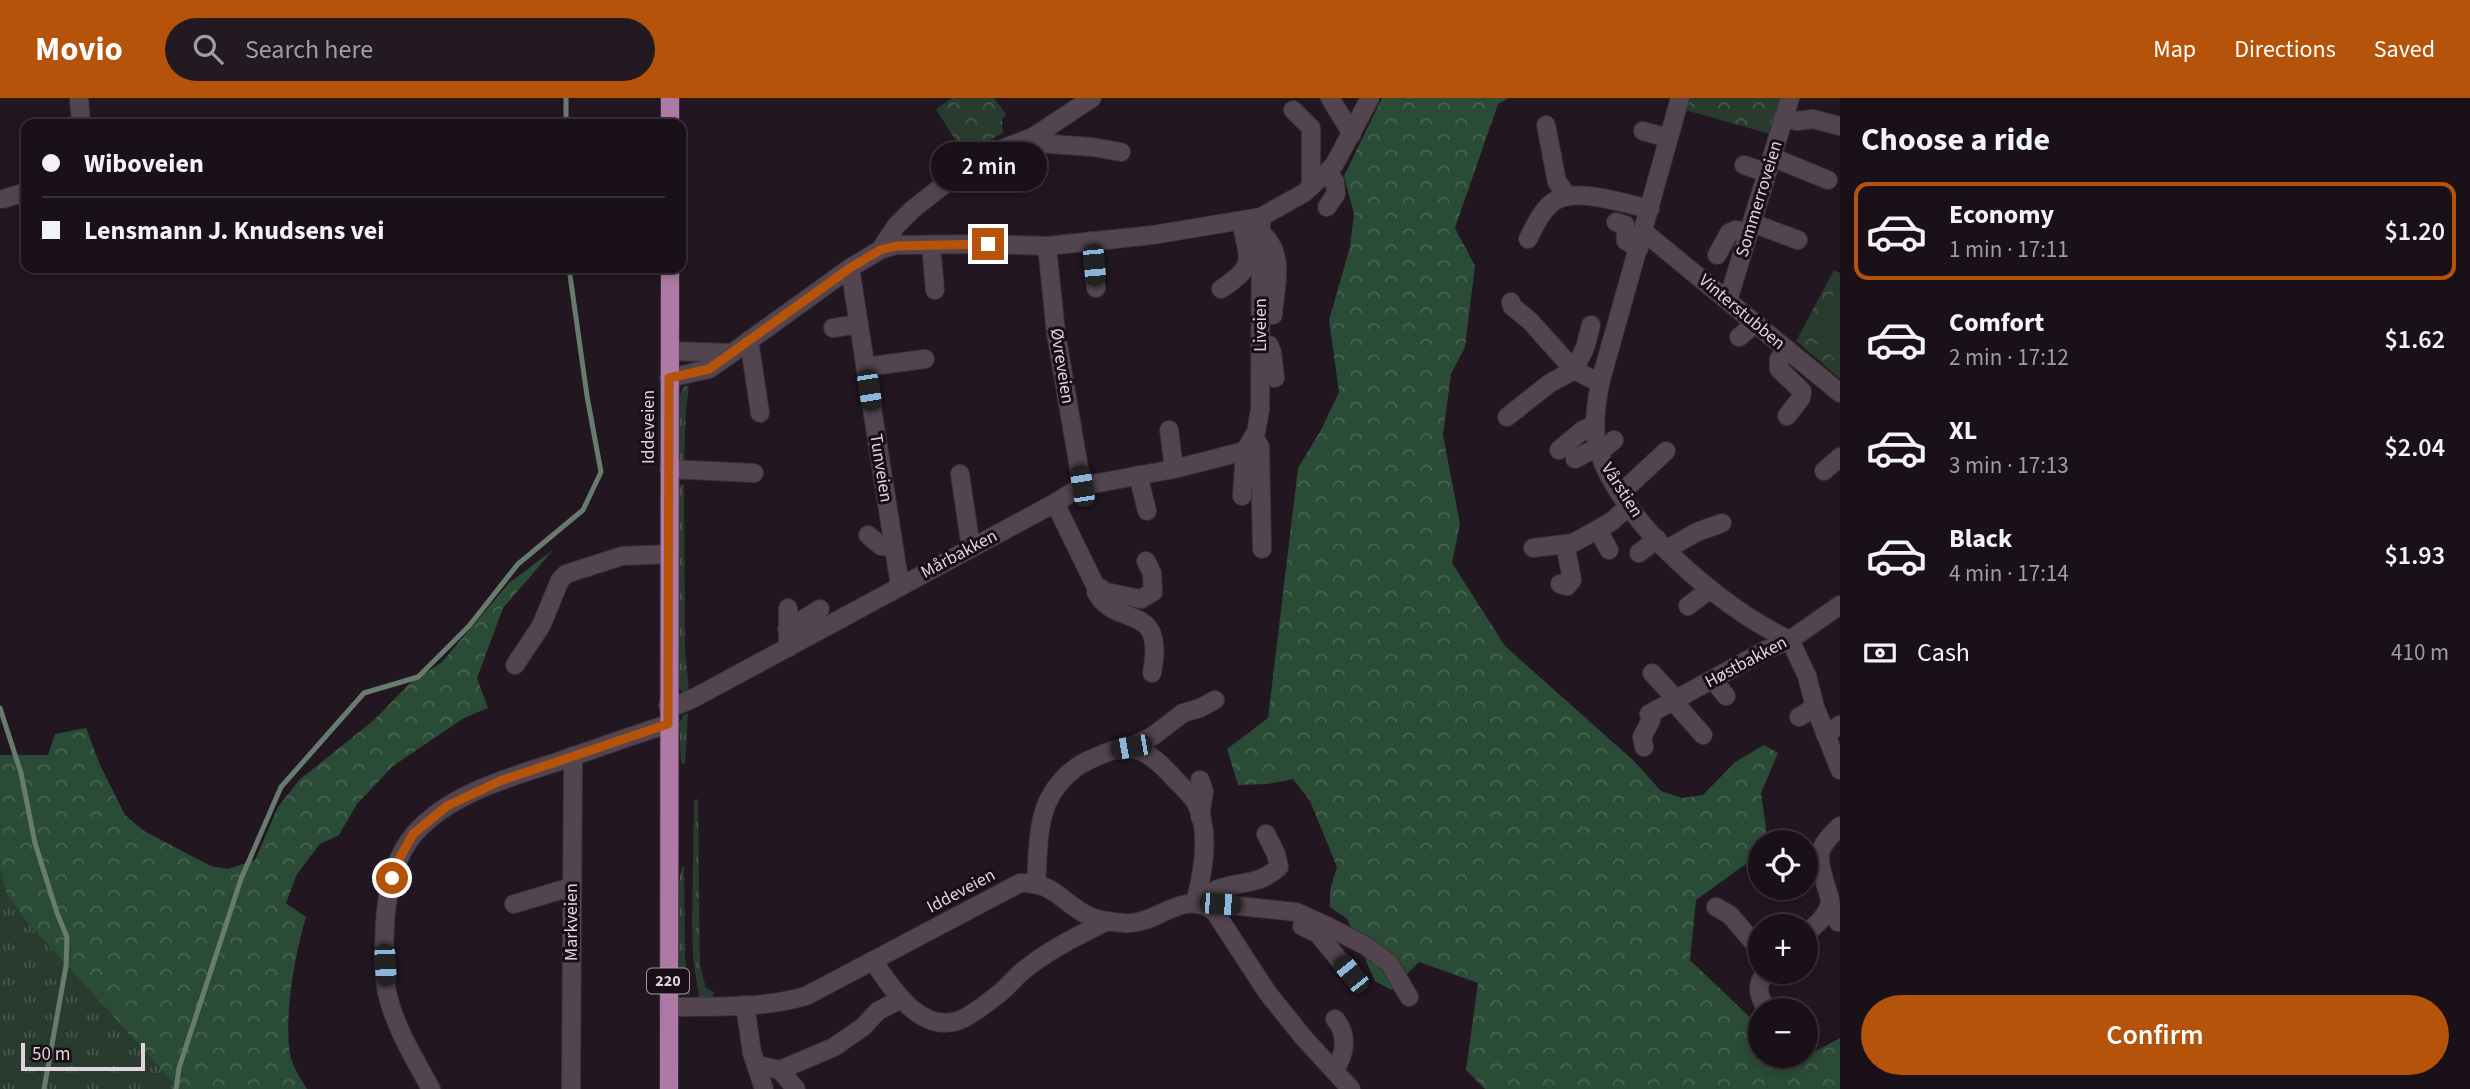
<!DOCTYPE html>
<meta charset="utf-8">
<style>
body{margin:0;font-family:"Source Sans 3",sans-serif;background:#231921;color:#f1f3f6;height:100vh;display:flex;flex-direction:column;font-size:26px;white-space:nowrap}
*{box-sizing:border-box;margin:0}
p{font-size:23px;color:#9f9da2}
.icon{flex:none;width:38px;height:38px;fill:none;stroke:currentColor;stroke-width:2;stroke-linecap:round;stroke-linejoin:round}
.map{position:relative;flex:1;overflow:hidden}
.sheet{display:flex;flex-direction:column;background:#1a1018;width:630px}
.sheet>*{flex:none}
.guide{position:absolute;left:21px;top:21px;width:665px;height:154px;border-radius:14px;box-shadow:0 4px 10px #0003,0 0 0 2px #383037;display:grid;align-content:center;height:154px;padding:0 21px;background:#1a1018}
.buttons{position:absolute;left:1748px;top:732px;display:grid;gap:14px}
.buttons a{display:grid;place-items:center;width:70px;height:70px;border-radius:50%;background:#1a1018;box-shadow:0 4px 10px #0003,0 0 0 2px #383037;font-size:35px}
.scale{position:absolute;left:21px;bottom:18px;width:124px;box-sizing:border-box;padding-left:7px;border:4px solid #ded6dc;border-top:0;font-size:19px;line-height:24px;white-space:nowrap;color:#ded6dc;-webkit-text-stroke:5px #190e17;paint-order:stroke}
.end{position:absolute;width:32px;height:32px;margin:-16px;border:9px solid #b45309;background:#fff;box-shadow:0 0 0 4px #fff}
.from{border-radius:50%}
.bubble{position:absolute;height:49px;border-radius:24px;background:#1a1018;box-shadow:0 4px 10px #0003,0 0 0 2px #383037;font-size:23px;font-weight:600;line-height:49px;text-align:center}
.car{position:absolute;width:21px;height:42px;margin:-21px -10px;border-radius:9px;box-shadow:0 0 5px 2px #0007;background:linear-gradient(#222 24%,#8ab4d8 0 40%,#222 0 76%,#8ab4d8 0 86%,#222 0)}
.guide b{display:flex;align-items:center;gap:24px;height:66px;font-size:26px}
.guide b+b{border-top:2px solid #383037}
.guide i{width:18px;height:18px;background:#f1f3f6}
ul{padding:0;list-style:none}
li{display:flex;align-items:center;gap:21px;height:98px;margin:0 14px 10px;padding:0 7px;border:4px solid transparent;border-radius:14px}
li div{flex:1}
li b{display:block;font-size:26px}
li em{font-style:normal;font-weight:600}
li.current{border-color:#b45309}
li>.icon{width:63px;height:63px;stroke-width:1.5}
h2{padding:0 21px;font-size:32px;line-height:84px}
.pay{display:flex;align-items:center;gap:18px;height:77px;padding:0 21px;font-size:26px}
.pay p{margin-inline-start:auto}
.action{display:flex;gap:14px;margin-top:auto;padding:14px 21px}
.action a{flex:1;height:80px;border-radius:42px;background:#b45309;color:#fff;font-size:28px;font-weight:600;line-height:80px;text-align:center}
header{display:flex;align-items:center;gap:42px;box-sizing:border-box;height:98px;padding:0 35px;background:#b45309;color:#fff}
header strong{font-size:33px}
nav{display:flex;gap:38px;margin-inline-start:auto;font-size:24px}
.search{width:490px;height:63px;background:#231921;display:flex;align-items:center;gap:18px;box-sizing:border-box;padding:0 24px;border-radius:38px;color:#9f9da2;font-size:26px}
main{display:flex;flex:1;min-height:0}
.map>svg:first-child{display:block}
.grass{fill:url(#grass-tufts)}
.forest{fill:url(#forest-crowns)}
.park{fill:url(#park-crowns)}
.pitch{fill:#283b2e}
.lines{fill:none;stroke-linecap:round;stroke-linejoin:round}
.stream{stroke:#677b6e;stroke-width:5}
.minor-casing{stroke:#393138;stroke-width:20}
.major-casing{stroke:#393138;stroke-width:20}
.minor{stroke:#534550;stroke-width:18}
.major{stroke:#af79a6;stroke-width:18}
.route{stroke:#b45309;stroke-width:9}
.labels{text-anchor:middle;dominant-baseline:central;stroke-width:6;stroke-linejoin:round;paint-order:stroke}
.shield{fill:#190e17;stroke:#a39aa1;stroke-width:2}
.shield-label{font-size:16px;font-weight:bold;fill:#ded6dc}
.street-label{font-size:18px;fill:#ded6dc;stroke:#190e17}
</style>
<header>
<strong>Movio</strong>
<div class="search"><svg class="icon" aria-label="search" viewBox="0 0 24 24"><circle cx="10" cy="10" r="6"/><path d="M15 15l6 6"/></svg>Search here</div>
<nav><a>Map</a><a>Directions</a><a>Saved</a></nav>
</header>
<main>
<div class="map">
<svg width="1840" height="991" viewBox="0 0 1840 991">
<defs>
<pattern id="grass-tufts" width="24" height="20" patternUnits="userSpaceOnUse" patternTransform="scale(1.75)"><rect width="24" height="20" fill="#283b2e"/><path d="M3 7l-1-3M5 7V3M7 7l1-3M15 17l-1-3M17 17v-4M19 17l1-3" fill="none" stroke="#47574c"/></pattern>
<pattern id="forest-crowns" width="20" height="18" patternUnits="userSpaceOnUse" patternTransform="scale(1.75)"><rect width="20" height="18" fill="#2a4b35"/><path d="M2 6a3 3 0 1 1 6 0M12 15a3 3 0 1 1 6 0" fill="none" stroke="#486452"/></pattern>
<pattern id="park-crowns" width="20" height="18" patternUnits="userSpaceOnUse" patternTransform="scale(1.75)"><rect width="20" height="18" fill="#283b2e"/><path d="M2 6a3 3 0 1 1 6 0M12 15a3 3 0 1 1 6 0" fill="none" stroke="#47574c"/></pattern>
</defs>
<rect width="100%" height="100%" fill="#221620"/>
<!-- grass -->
<g class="grass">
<polygon points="689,287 686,312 684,364 678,363 679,299 683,289"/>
<polygon points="684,386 685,551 689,594 683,596 679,589 678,388"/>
<polygon points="688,615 685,666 681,665 679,625 683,617"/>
<polygon points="698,701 700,867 706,890 714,894 712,900 699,899 693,860 692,823 694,702"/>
<polygon points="682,768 684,768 685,861 690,897 686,896 681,888 678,876 677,795"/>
<polygon points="0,772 7,797 26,823 179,991 0,991"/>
</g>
<!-- forest -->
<g class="forest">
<polygon points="1382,0 1509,0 1498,6 1455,130 1475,168 1465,249 1451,276 1443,337 1460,426 1452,465 1505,548 1634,663 1661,693 1682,700 1703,697 1735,664 1764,647 1778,655 1761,695 1768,744 1760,744 1760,756 1696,802 1690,862 1760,929 1760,957 1806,957 1806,952 1812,955 1840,940 1840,991 1485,991 1466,972 1478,885 1419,864 1391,892 1375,883 1347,821 1330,809 1330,792 1337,769 1310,703 1293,681 1268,686 1238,687 1227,651 1268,620 1298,370 1321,332 1339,294 1329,222 1350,149 1354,116 1344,78"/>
<path d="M553 452 503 510 477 580 488 610 464 620 393 668 357 706 339 737 320 746 297 776 286 805 306 819C295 856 284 917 290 956 292 968 301 981 307 991H179L26 823 7 797 0 772V657H48L55 636 86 630 100 667 125 717 144 733 211 768 228 771 255 762 278 709 299 682 374 622 409 586 442 564 509 485Z"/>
</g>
<!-- park -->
<g class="park">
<polygon points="952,0 994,0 1006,16 1002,22 1003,35 964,56 936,11"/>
<polygon points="1688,0 1782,0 1770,36 1685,12"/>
<polygon points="1834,172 1840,175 1840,281 1796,243"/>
</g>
<!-- pitch -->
<polygon class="pitch" points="1840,187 1840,266 1811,239 1837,189"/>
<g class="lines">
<!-- stream -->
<g class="stream">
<polyline points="566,0 566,26"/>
<polyline points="0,610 21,675 35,745 57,815 67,839 66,868 44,991"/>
<polyline points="176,991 179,970 241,781 281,689 364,595 418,579 469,528 518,466 583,412 601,374 587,298 569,170"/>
</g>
<!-- minor casing -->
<g class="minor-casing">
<g id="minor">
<polyline points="79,0 81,26"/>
<polyline points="1330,0 1352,36"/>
<path d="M1680 0 1600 285C1596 308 1592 331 1599 354 1621 424 1724 513 1790 542L1807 578 1815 609 1840 672"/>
<polyline points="1293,12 1311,30 1311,89"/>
<polyline points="1783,20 1797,23 1813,21 1840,28"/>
<polyline points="1546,27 1557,84 1568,98"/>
<polyline points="1643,33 1668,40"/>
<polyline points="1023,44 1092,49 1121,54"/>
<polyline points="998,52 1002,80"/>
<polyline points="1772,59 1828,82"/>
<polyline points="1744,67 1767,75"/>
<polyline points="3,101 26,94"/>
<polyline points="1327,109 1336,96 1335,84 1328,74"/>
<polyline points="1616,124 1625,127 1626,143 1639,150"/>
<polyline points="1752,125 1798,142"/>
<polyline points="1644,134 1840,295"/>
<path d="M1261 135C1286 155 1275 188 1273 217"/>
<path d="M1528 141C1535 128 1541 113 1553 104 1574 88 1626 106 1650 111"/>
<polyline points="1092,143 1096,190"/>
<polyline points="931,147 935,192"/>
<polyline points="1047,148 1056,235 1082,388"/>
<polyline points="880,152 896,128 913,111 978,60 1033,39 1092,0"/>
<polyline points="1717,157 1729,135 1736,132 1749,135"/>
<polyline points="850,170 900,488"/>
<path d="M1221 191C1257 167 1249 163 1241 123"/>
<polyline points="1728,202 1790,0"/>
<polyline points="1511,204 1512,208 1530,223 1574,272 1600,285"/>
<polyline points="833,230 859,226"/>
<polyline points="1739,239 1756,225"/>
<polyline points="749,242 760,315"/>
<polyline points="1260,245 1269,247 1272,254 1275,280"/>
<polyline points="1787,251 1779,261 1779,271 1802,293 1801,300 1787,318"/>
<polyline points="732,255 850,170 880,152 896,147 988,146 1047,148 1153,137 1261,119 1304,95 1334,67 1370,0"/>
<polyline points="865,269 925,261"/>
<polyline points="669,280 709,271 732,255 670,253"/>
<polyline points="1507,319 1550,285 1574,272 1585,250 1591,227"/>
<polyline points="1169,332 1174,371"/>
<polyline points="1254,339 1260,349 1262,451"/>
<polyline points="1559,352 1583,332 1594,327"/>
<polyline points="1599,355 1614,342"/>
<polyline points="1575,361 1598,349"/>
<polyline points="669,371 754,375"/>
<polyline points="1824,373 1840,359"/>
<polyline points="960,376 971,450"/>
<polyline points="1138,377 1147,413"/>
<polyline points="1621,395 1666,353"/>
<polyline points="1242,398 1245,353"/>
<polyline points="1055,405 1095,487 1106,494 1141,501 1153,494 1152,475 1146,463"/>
<polyline points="1598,432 1609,452"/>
<polyline points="868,437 881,448 893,449"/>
<polyline points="1533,450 1573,445 1611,424 1629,408"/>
<polyline points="1667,451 1697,434 1722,425"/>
<polyline points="1639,455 1657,441"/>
<polyline points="1560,486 1567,488 1572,482 1565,446"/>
<path d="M1096 494C1116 532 1166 501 1152 575"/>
<polyline points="1688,508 1710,491"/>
<polyline points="788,510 788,550"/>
<polyline points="787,531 820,511"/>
<polyline points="515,567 541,528 560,482 566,476 622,458 669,456"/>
<polyline points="1652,575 1676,601"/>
<polyline points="1713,582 1726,598"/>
<polyline points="1673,603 1703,637"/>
<polyline points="668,607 678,607 694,600 1055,405 1082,388 1174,371 1245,353 1256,334 1260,312 1261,119"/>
<polyline points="1799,619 1815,609"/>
<polyline points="1825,636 1840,627"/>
<polyline points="1131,649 1153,638 1183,615 1200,610 1215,602"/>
<polyline points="1644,649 1642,639 1651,622 1649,616 1766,552 1790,542 1840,507"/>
<polyline points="1200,682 1204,693 1200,719"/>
<path d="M1036 785C1038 760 1037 734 1045 710 1052 691 1068 672 1087 663 1127 644 1140 644 1171 677 1179 686 1190 695 1196 705 1211 734 1203 775 1195 805"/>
<path d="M1195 803C1203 799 1212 793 1221 790 1245 783 1259 787 1279 769L1276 756 1266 736"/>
<polyline points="1830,805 1838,824"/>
<polyline points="514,806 571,789"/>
<polyline points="1220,806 1296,814 1327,828 1366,848 1389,865 1409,899"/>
<polyline points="1716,809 1730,817 1760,852"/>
<polyline points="1302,828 1318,836 1351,876"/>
<path d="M1806 836C1815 827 1828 818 1830 804 1830 799 1827 792 1826 788 1816 757 1816 751 1840 728"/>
<path d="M873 863C892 890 921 937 960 922 972 917 986 906 996 898 1008 890 1016 877 1028 869 1052 850 1080 837 1107 823"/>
<polyline points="745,907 752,955 764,991"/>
<path d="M669 909C715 908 761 911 806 898L1020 785C1054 784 1060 803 1087 817 1097 823 1112 824 1124 825 1157 828 1183 789 1215 814L1267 894 1303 939 1351 991"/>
<path d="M1766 910C1757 895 1756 888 1766 873"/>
<polyline points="757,967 780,972 834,949 863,929 878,913 901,901"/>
<polyline points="780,972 796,991"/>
<path d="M1334 972C1346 957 1348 936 1335 921"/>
<path d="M431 991C414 960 392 924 386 889 383 868 384 846 385 825 387 794 394 759 415 735 451 695 508 680 557 664 594 651 631 638 668 626"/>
<polyline points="571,991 573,658"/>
</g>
</g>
<!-- major casing -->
<g class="major-casing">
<g id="major">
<polyline points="670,26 670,0"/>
<polyline points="669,991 670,170"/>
</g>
</g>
<!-- minor -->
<use href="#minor" class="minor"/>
<!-- major -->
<use href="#major" class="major"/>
</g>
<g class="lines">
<!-- route -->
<polyline class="route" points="392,780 397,765 413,736 447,708 500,683 668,626 669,280 709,271 850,170 880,152 896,148 988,146"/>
</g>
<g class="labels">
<!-- shield labels -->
<rect class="shield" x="647" y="870.5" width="42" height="25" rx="5"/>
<g class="shield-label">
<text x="668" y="883">220</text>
</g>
<!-- street labels -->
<g class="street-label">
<text transform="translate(1759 101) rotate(-73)">Sommerroveien</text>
<text transform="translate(1742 214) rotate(40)">Vinterstubben</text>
<text transform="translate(1260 227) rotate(-90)">Liveien</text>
<text transform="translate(1062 268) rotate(81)">Øvreveien</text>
<text transform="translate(648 329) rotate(-90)">Iddeveien</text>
<text transform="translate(881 370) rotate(81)">Tunveien</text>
<text transform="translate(1622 392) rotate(57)">Vårstien</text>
<text transform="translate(959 456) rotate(-28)">Mårbakken</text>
<text transform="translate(1746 564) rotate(-28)">Høstbakken</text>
<text transform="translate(961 793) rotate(-28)">Iddeveien</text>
<text transform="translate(571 824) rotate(-90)">Markveien</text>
</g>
</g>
</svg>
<div class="buttons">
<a><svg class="icon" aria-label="locate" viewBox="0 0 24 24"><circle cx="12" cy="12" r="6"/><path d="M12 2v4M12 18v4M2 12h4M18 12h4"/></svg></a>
<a>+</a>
<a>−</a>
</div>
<div class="scale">50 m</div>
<i class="end from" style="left:392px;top:780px"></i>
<i class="end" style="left:988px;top:146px"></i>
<div class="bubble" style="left:931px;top:44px;width:116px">2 min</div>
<i class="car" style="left:1094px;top:167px;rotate:175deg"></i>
<i class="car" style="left:869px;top:292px;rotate:171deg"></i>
<i class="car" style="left:1082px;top:388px;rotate:351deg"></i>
<i class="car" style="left:1131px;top:649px;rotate:260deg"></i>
<i class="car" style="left:1220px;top:806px;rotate:94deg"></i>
<i class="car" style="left:385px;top:867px;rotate:177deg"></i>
<i class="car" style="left:1351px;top:876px;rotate:321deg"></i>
<div class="guide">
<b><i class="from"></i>Wiboveien</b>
<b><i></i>Lensmann J. Knudsens vei</b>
</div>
</div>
<section class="sheet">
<h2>Choose a ride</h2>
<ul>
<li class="current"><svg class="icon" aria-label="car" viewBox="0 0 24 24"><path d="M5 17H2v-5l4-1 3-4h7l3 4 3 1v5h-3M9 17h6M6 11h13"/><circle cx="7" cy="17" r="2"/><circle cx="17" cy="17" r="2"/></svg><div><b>Economy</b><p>1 min · 17:11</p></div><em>$1.20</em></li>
<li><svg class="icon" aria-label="car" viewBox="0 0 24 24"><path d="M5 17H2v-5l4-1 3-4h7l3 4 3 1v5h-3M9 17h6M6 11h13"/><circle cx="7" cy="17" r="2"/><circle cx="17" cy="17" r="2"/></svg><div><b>Comfort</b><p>2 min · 17:12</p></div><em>$1.62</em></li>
<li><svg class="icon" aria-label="car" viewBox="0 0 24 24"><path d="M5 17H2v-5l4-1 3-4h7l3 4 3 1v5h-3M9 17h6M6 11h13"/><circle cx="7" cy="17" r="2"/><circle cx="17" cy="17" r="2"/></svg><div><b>XL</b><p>3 min · 17:13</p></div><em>$2.04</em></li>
<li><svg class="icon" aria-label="car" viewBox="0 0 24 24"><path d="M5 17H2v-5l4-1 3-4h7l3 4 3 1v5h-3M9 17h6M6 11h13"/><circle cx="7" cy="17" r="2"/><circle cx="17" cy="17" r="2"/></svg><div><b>Black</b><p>4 min · 17:14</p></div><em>$1.93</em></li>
</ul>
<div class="pay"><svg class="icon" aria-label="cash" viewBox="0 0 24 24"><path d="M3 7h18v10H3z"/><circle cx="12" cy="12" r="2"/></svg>Cash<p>410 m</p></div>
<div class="action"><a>Confirm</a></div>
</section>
</main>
